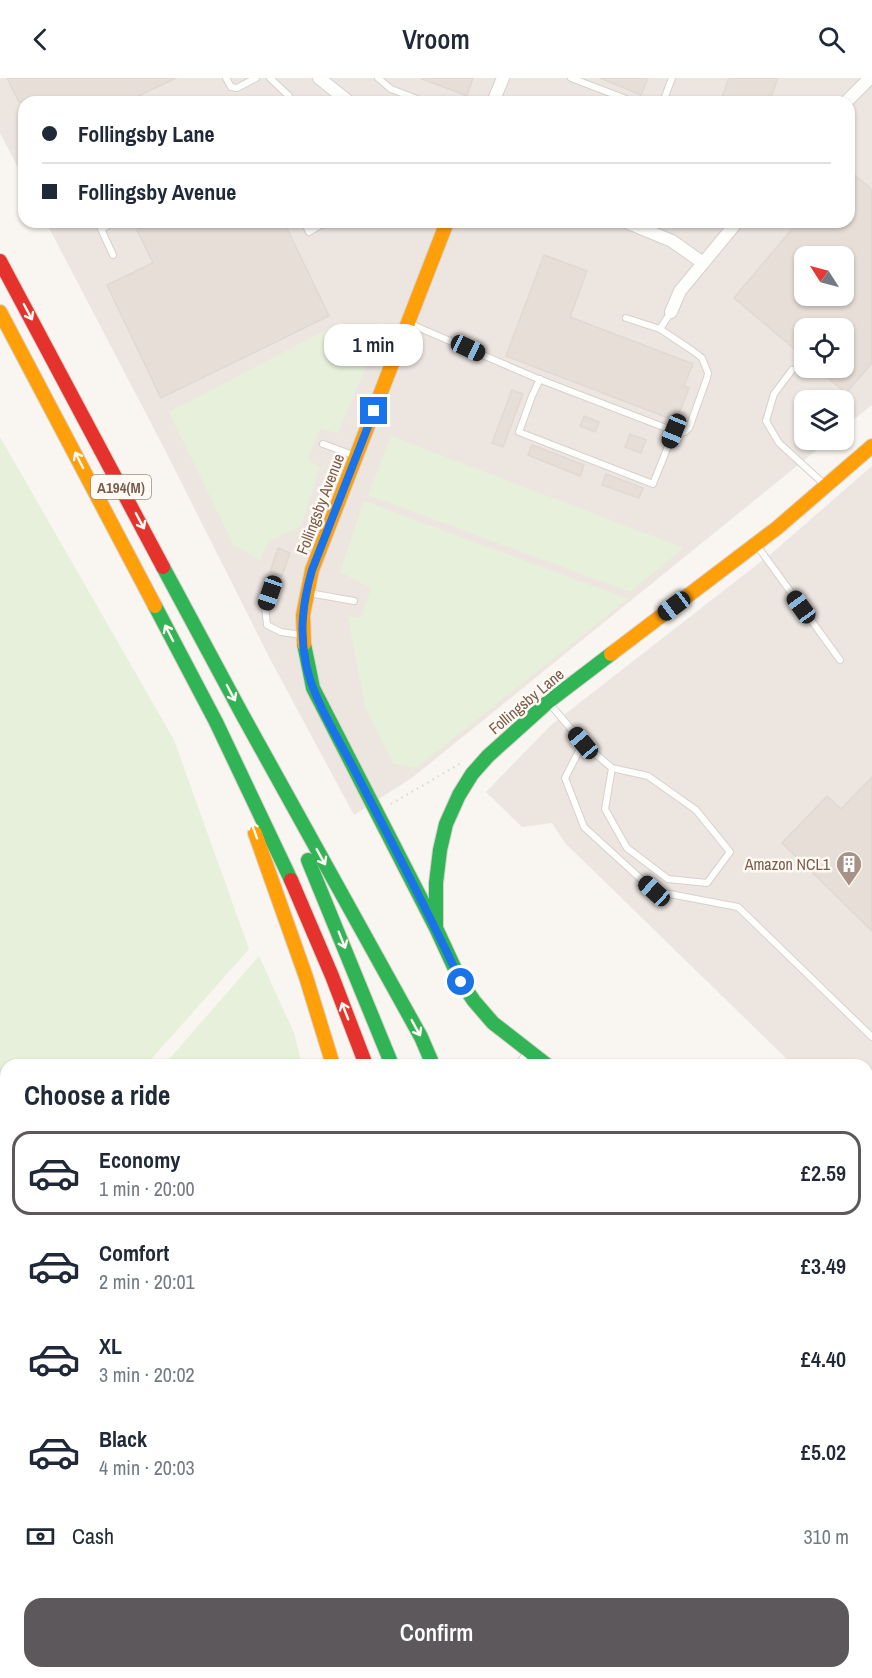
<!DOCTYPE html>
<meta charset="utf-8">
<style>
body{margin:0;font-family:"Archivo Narrow",sans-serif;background:#f2f2f3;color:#1f2937;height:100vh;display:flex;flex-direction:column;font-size:22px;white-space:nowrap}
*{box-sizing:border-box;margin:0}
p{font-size:20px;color:#747a83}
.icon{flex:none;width:33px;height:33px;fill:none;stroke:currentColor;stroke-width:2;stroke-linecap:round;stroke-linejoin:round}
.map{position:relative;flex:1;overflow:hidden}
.sheet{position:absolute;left:0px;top:981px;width:873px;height:620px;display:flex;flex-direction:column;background:#fff;border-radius:18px 18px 0 0;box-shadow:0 2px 4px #0004}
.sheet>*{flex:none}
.banner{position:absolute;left:18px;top:18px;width:837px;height:132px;border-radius:18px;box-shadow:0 2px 4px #0004;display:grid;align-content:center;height:132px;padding:0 24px;background:#fff}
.needle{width:39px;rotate:306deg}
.tools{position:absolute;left:794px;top:168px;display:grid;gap:12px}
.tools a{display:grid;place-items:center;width:60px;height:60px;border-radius:12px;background:#fff;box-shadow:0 2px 4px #0004;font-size:30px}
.end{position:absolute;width:27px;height:27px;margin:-14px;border:8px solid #1a73e8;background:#fff;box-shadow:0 0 0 3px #fff}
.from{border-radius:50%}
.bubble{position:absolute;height:42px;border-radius:18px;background:#fff;box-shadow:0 2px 4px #0004;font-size:20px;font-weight:600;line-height:42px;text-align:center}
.car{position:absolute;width:18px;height:36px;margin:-18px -9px;border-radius:8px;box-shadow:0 0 4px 2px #0007;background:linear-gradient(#222 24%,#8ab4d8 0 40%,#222 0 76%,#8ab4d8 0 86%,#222 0)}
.banner b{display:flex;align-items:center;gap:21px;height:57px;font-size:22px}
.banner b+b{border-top:2px solid #e0e1e3}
.banner i{width:15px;height:15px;background:#1f2937}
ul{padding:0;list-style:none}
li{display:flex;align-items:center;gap:18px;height:84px;margin:0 12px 9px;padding:0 12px;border:3px solid transparent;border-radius:18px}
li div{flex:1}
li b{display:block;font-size:22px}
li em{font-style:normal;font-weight:600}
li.on{border-color:#5c585b}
li>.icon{width:54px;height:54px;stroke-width:1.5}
h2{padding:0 24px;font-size:27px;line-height:72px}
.pay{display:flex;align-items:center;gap:15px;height:66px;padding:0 24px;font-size:22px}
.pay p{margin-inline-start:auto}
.action{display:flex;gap:12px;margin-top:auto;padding:12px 24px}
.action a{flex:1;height:69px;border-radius:18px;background:#5c585b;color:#fff;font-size:24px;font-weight:600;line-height:69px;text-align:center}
header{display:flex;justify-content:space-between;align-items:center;height:78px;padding:0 24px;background:#fff;font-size:27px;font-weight:600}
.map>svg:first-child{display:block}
.industrial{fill:#ede5e0;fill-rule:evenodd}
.green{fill:#e7f0db}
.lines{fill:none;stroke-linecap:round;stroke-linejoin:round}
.stream{stroke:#d0e8ea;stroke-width:4}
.building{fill:#e6ded7;stroke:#e2d8d2;stroke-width:1.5;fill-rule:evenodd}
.lane-casing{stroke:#d7d1cb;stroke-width:8}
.street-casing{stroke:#d7d1cb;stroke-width:14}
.fast-casing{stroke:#d9d2cb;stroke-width:16}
.slow-casing{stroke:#d9d2cb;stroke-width:16}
.jam-casing{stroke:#d9d2cb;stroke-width:16}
.path{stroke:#dcd5d0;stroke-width:2;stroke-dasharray:1.5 4.5;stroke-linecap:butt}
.lane{stroke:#fefefd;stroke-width:6}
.street{stroke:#fefefd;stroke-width:12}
.fast{stroke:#30b455;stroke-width:14}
.slow{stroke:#ff9f0a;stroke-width:14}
.jam{stroke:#e5322d;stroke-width:14}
.fast-bridge-casing{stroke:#dad1cc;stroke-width:16;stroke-linecap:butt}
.fast-bridge{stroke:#30b455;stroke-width:14}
.oneway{stroke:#fffaf3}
.route{stroke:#1a73e8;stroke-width:8}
.labels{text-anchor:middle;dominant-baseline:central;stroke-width:5;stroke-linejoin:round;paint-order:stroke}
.shield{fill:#fffaf3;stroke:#a28b7f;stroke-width:1.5}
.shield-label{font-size:15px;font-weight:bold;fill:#7a5c4d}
.street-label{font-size:16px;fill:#7a5c4d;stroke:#fffaf3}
.poi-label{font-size:16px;fill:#7a5c4d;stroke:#fffaf3;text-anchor:end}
</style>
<header><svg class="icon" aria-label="back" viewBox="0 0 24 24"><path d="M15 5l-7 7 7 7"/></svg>Vroom<svg class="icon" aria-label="search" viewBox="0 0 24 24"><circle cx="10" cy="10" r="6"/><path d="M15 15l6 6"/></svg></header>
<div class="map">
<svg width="872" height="1600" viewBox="0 0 872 1600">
<rect width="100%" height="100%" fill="#f9f5f0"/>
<!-- industrial -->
<g class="industrial">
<path d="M0 0H872V327L843 350V322H804V362H829L413 699 354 737 269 579 163 368 46 144H849V24H24V101L0 55ZM804 178H843V218H804ZM804 250H843V290H804Z"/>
<polygon points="872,388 872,1063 867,1058 867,987 793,987 565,765 552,745 522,749 486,714 551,647 772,475"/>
</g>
<!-- green -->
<g class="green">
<polygon points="341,244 350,253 385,244 338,355 320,351 308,381 320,390 301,448 269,463 260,482 233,466 169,334"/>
<polygon points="391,358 684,470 630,514 368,417"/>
<polygon points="0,359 174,662 249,871 146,987 6,987 6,1146 0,1153"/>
<polygon points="364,423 628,521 416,690 393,686 365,629 348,539 361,540 371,510 340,494"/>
<polygon points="259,878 294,955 302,987 164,987"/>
<polygon points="6,1169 6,1521 0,1521 0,1176"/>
<polygon points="872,1369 872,1474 867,1473 867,1374"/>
<polygon points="867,1538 872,1538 872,1600 700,1600 704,1594 867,1594"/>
</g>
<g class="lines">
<!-- stream -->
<polyline class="stream" points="867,1379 872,1370"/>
</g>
<!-- building -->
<g class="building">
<polygon points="7,0 176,0 126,24 19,24"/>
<polygon points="422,0 473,0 467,18 422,1"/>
<polygon points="600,0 648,0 641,17"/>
<polygon points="729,0 778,0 769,24 720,24"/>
<path d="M849 92 872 112V285L846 315 816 290H843V250H804V279L734 220 798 144H849ZM804 178H843V218H804Z"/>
<polygon points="153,144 284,144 329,238 161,320 107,207 153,185 137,152"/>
<polygon points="544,177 587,193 570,239 693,286 684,308 689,310 676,343 506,278"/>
<polygon points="512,312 523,316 503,369 492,365"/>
<polygon points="584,338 599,344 595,354 580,348"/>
<polygon points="630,356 646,362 641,375 625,369"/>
<polygon points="532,367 584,387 580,398 528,377"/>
<polygon points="606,396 643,410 639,420 602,407"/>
<polygon points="278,470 290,475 282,498 270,494"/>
<polygon points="872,699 872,853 782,765 827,718 841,731"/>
</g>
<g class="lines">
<!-- lane casing -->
<g class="lane-casing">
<g id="lane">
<polyline points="226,0 231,9 237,10 256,0"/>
<polyline points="270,0 289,18 284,24"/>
<polyline points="378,0 391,11 425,24"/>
<polyline points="571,0 634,24"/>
<polyline points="663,24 672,0"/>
<polyline points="304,144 309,154 326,144"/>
<polyline points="113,177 101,151 115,144"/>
<polyline points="408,245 536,300 679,355 685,354 689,350 707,300 708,295 702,280 693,273 660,251 626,240"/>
<polyline points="660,251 671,234"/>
<polyline points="792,292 774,316 766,343 779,365 824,406"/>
<polyline points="540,301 532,318 519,354 653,406 674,353"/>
<polyline points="323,366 353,377"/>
<polyline points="758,469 840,582"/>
<polyline points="270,515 265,529 267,547 281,554 302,557"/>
<polyline points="309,515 354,523"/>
<polyline points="549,625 583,665 612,690 648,698 696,732 730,774 707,805 668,801 627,770 605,731 612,690"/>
<polyline points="583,665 565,700 584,749 654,813 738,829 872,959"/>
<polyline points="518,987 528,973"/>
</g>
</g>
<!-- street casing -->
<g class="street-casing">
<g id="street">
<polyline points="319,0 349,24"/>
<polyline points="493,24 503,0"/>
<polyline points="846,24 870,0"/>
<polyline points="626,144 672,163 703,185"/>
<polyline points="671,234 680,213 737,144"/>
</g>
</g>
<!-- fast casing -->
<g class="fast-casing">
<g id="fast">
<polyline points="163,489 242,636 421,959 433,987"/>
<polyline points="155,528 216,644 291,802"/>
<polyline points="304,566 313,610 435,848"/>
<polyline points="308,782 392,987"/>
<polyline points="547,987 493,945 474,923 461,904 436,850 436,805 440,772 446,746 459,717 472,696 488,678 548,624 611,576"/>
<polyline points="867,1500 872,1501"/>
<polyline points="0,1587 6,1588"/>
<polyline points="244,1594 387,1599"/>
<polyline points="527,1594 528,1600"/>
</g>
</g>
<!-- slow casing -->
<g class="slow-casing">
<g id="slow">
<polyline points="0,234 155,528"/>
<polyline points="304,566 303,537 312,492 447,144"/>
<polyline points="611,576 777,450 872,368"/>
<polyline points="255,755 306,899 333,987"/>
<polyline points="0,1555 6,1555"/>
</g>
</g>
<!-- jam casing -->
<g class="jam-casing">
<g id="jam">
<polyline points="0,183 163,489"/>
<polyline points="291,802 332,898 366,987"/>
<polyline points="670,1600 672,1594"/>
</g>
</g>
<!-- path -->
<g class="path">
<polyline points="391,726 461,685"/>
<polyline points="867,1524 872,1525"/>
</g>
<!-- lane -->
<use href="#lane" class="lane"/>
<!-- street -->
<use href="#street" class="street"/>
<!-- fast -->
<use href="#fast" class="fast"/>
<!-- slow -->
<use href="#slow" class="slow"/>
<!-- jam -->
<use href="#jam" class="jam"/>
<!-- fast-bridge casing -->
<g class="fast-bridge-casing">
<polyline id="fast-bridge" points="547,1600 579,1594"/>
</g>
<!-- fast-bridge -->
<use href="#fast-bridge" class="fast-bridge"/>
</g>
<!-- one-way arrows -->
<defs><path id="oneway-shaft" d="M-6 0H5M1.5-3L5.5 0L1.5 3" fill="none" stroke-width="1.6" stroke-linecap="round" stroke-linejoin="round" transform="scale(1.5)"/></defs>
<g class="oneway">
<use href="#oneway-shaft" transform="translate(28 234) rotate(62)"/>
<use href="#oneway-shaft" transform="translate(79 382) rotate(-117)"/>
<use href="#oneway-shaft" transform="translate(140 443) rotate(62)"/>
<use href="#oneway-shaft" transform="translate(169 555) rotate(-117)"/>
<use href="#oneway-shaft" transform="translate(231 615) rotate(62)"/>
<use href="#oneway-shaft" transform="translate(254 752) rotate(-110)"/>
<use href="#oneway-shaft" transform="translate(321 779) rotate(61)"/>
<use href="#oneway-shaft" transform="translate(342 862) rotate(68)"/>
<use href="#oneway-shaft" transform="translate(345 933) rotate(-111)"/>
<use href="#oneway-shaft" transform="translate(416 950) rotate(61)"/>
</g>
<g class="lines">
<!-- route -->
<path class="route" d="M374 333 312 492C303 524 299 552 306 586 313 621 338 660 355 693 391 763 428 833 461 904"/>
</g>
<!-- icons -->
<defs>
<g id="building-pin" transform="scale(1.35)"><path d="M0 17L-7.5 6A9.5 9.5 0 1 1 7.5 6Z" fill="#a69286" stroke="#fffaf3"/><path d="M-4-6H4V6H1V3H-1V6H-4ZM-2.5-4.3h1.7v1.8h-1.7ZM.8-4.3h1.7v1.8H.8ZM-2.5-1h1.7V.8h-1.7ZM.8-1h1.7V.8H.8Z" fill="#fff"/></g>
</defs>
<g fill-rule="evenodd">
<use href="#building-pin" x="849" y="786"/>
</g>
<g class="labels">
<!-- shield labels -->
<rect class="shield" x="91" y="397" width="60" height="24" rx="4.5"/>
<g class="shield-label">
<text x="121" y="409">A194(M)</text>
</g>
<!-- street labels -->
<g class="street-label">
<text transform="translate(320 426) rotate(-69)">Follingsby Avenue</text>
<text transform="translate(526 623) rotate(-40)">Follingsby Lane</text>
</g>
<!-- poi labels -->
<g class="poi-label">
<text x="830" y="786">Amazon NCL1</text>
</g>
</g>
</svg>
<div class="tools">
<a><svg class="needle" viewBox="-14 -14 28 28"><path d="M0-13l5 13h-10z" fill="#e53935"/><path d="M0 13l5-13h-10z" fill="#747a83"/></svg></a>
<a><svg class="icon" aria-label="locate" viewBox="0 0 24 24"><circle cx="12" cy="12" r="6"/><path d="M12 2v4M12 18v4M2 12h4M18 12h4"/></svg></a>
<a><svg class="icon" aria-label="layers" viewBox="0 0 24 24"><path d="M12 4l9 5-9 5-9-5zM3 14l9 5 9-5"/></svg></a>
</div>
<i class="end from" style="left:461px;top:904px"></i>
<i class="end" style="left:374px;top:333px"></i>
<div class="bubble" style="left:324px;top:246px;width:99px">1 min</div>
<i class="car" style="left:468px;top:270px;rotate:115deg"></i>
<i class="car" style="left:674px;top:353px;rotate:202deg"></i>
<i class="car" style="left:270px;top:515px;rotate:199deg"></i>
<i class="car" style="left:674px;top:528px;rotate:233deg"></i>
<i class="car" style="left:801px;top:529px;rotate:324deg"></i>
<i class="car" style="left:583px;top:665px;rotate:320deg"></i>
<i class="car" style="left:654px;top:813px;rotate:312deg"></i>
<div class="banner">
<b><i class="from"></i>Follingsby Lane</b>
<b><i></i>Follingsby Avenue</b>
</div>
<section class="sheet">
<h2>Choose a ride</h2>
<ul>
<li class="on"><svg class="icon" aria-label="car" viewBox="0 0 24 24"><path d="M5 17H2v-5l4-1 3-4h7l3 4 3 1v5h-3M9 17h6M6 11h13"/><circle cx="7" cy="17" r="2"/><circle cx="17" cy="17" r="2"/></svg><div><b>Economy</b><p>1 min · 20:00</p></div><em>£2.59</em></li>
<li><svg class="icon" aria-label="car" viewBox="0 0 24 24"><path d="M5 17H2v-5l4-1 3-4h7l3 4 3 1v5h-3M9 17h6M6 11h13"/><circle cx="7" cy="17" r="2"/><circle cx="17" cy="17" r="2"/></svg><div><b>Comfort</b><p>2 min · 20:01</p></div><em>£3.49</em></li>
<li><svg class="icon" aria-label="car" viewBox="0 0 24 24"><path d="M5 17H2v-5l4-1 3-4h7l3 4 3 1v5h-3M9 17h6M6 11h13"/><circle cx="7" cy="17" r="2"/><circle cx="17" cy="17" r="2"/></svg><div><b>XL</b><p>3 min · 20:02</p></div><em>£4.40</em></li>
<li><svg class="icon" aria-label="car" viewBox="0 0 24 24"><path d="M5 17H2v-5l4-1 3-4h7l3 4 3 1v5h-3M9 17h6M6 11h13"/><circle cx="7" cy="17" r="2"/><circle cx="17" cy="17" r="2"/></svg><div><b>Black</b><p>4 min · 20:03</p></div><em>£5.02</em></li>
</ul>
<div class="pay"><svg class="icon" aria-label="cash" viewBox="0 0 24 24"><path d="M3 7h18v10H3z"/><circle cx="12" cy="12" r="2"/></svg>Cash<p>310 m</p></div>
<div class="action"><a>Confirm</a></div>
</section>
</div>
